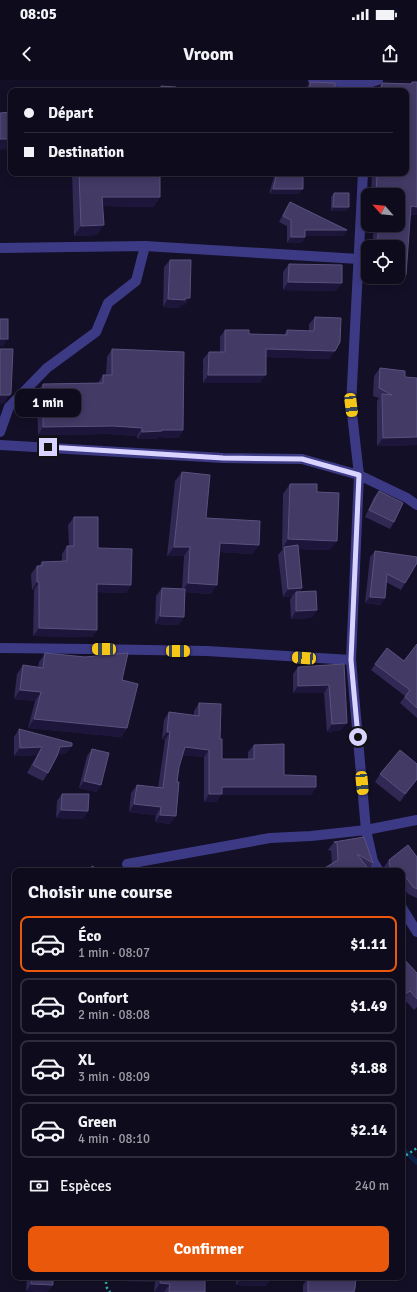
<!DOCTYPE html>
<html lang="fr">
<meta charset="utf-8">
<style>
body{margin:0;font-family:Signika,sans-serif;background:#171425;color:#f1f3f6;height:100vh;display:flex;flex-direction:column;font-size:15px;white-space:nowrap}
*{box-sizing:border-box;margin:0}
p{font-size:13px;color:#9b9ba3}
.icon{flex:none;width:22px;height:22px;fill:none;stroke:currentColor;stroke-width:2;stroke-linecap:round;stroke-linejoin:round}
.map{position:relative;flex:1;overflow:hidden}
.drawer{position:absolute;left:12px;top:788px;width:393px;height:412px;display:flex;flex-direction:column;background:#0e0b1c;border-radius:8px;box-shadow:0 2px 10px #0003,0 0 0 1px #2e2b3b}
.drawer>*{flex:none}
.banner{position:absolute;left:8px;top:8px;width:401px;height:88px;border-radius:8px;box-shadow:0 2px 10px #0003,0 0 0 1px #2e2b3b;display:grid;align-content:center;height:88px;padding:0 16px;background:#0e0b1c}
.needle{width:26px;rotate:297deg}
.controls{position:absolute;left:361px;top:108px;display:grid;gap:8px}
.controls a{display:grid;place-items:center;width:44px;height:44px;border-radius:8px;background:#0e0b1c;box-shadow:0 2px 10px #0003,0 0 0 1px #2e2b3b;font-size:20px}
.end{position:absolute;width:18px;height:18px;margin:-9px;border:5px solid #d9d4ff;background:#111;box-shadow:0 0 0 2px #111}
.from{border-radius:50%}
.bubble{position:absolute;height:28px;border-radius:8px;background:#0e0b1c;box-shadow:0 2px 10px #0003,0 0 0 1px #2e2b3b;font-size:13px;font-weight:700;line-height:28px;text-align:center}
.car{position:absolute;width:12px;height:24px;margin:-12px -6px;border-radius:5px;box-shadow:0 0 3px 1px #0007;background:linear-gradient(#f5c518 24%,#345 0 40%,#f5c518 0 76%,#345 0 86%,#f5c518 0)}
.banner b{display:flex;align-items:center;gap:14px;height:38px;font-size:15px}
.banner b+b{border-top:1px solid #2e2b3b}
.banner i{width:10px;height:10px;background:#f1f3f6}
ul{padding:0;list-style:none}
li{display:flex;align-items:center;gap:12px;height:56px;margin:0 8px 6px;padding:0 8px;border:2px solid #2e2b3b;border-radius:8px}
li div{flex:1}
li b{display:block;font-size:15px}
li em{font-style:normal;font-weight:700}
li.active{border-color:#ea580c}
li>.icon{width:36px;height:36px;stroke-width:1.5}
h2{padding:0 16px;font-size:18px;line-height:48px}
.pay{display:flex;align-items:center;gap:10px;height:44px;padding:0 16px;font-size:15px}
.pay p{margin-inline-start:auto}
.button{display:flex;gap:8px;margin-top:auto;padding:8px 16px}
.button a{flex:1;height:46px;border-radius:8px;background:#ea580c;color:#fff;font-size:16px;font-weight:700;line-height:46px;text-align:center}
.status{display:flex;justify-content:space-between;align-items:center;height:28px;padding:0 20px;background:#0e0b1c;direction:ltr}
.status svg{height:11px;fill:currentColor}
header{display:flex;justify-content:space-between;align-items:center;height:52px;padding:0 16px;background:#0e0b1c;font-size:18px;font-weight:700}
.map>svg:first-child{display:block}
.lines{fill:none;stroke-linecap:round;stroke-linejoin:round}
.stream{stroke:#0c2248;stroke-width:5}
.path{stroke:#2fb8b0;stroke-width:2.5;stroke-dasharray:2 3;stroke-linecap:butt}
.minor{stroke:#3d3a85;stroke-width:10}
.wall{fill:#312854}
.shaded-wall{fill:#1d163a}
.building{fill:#433a66;stroke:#5a527e}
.route{stroke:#d9d4ff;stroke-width:5}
</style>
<div class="status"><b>08:05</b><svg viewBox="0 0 49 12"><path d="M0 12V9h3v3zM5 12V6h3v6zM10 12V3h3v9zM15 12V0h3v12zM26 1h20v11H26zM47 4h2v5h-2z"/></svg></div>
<header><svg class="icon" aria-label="back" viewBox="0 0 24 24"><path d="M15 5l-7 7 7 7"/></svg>Vroom<svg class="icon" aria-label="share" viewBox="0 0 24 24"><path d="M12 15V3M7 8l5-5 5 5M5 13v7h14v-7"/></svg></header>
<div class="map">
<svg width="417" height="1212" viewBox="0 0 417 1212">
<rect width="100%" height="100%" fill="#130f26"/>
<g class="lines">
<!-- stream -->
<polyline class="stream" points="402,1069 417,1082"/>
<!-- path -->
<g class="path">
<polyline points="402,1078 417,1068"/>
<polyline points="105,1197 107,1208 110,1212"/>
</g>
<!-- minor -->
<g class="minor">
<polyline points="313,0 366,4 378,0"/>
<polyline points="363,93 351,325 359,395 351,580 366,750 373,781 379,791"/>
<polyline points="0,168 145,166 359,179"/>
<polyline points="0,352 9,327 47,288 96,252 108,223 136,201 145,166"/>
<polyline points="0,365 223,378 302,379 359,395 407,418 417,425"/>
<polyline points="0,568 89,569 207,571 351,580"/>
<polyline points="127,784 270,758 311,756 366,750 417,740"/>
<polyline points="402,828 417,852"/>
</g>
</g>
<!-- wall -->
<g class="wall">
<polygon points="310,2 335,11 300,11 305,10"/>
<polygon points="412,2 417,2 417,135 410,135 406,195 400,203 375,201 375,197 398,197 398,167 372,167 374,145 398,145 398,115 371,115 372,93 406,93 406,11 376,11 382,3 410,4"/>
<polygon points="161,6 176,11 158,11"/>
<polygon points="72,93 160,93 160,117 153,127 103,126 97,155 74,156"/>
<polygon points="275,93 303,93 299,114 269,114"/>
<polygon points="334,113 349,127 346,131 331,131 331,117"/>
<polygon points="290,122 343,156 305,156 305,157 301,163 287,163 287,146 279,142 286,128"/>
<polygon points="170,180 185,225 181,225 179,228 163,227 164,187"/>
<polygon points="289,184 336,211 283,210 283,192"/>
<polygon points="315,237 330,279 266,277 260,303 203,303 203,279 209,272 220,272 220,257 225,250 249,254 284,255 287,250 309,251 309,244"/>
<polygon points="112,269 183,350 178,358 158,357 157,359 137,359 137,356 108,354 38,355 37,312 43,304 98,303 103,295 106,295 107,277"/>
<polygon points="380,288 405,297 417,298 417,365 377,366 377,321 379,318 373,316 374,296"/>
<polygon points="182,392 206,438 259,465 252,474 220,472 211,514 185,512 184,537 178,545 155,544 156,516 162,508 182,509 184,476 167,476 175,401"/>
<polygon points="290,404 317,412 330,470 298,469 302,508 300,512 317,530 311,538 291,539 290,520 292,516 283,517 278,475 283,469 282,469 283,414"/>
<polygon points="379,411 394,442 390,449 365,437 374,417"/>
<polygon points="74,437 98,468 131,505 126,513 97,512 97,550 92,557 33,556 34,510 32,510 31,494 37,486 39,486 42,482 62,482 62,474 67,466 69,466 68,445"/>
<polygon points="375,471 405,503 401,510 386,502 385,518 380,525 365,523 370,477"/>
<polygon points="417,564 417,638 400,623 405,616 371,590 375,584 404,581"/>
<polygon points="45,573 122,600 127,648 121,657 28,648 35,621 14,619 17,594 23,585 38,587 39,582"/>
<polygon points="344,584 341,650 327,652 324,613 293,613 293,594 298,587"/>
<polygon points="199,623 220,659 222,679 248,679 248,672 254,665 284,695 316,707 311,715 221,715 216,722 204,722 204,677 183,675 179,687 170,744 155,742 156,735 129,732 131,713 137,705 158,708 165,660 162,659 164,640 169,632 194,635 194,631"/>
<polygon points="19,649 66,674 58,674 48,693 43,701 27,693 37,675 14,676 14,657"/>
<polygon points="92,669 101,705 96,712 79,708 87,676"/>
<polygon points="417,684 417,700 400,722 375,702 380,694"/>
<polygon points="62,714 88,731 83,739 56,738 57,721"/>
<polygon points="334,762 373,783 368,789 370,791 321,791 323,789 332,783 331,771 328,770"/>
<polygon points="417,777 417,818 408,814 402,806 402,791 383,791 384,790 384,787 389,780"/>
<polygon points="417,893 417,927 414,930 404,919"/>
<polygon points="27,1197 53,1197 53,1205 47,1212 26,1211"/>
<polygon points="121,1197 205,1197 205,1212 154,1212 155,1202 121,1201"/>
<polygon points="236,1197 271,1197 266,1206 236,1205"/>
<polygon points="330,1197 356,1197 354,1212 303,1212 303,1205 308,1198 330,1199"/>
</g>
<!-- shaded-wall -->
<g class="shaded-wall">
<polygon points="0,59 11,59 11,68 10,69 0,70"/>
<polygon points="198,93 238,93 236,95 197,95"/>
<polygon points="273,109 303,109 299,114 269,114"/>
<polygon points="102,117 160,117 153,127 96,126"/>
<polygon points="411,126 417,127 417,135 405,134"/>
<polygon points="333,127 349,127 346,131 331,131"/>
<polygon points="104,145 97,155 74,156 81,146"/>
<polygon points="305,150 347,150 343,156 301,156"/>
<polygon points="291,157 305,157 301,163 287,163"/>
<polygon points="377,164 382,164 380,167 375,167"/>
<polygon points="398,194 406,195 400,203 375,201 378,197 398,197"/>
<polygon points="288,202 342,203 336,211 283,210"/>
<polygon points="185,218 190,218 185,225 181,225 179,228 163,227 168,219"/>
<polygon points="0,259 8,259 3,266 0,266"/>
<polygon points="266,269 335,271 330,279 260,277"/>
<polygon points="208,295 266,295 260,303 203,303"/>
<polygon points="11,313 4,323 0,323 0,315"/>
<polygon points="113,346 142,348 137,356 108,354 38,355 43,347"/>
<polygon points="162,350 183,350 178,358 158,357 157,359 137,359 142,352"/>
<polygon points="417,357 417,365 377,366 383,358"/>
<polygon points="288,459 337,461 330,470 284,469 284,467 283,469 282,469"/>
<polygon points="220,463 259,465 252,474 214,472"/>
<polygon points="174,467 190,467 184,476 167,476"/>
<polygon points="37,502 39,502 34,510 32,510"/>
<polygon points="188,503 217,505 211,514 181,512"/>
<polygon points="97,504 131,505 126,513 92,512"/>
<polygon points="302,508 297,516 296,512 292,516 283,517 288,509"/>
<polygon points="370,517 385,518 380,525 365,523"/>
<polygon points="317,530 311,538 291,539 296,531"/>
<polygon points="160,536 184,537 178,545 155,544"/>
<polygon points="39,548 97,550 92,557 33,556"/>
<polygon points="329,605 324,613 293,613 298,606"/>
<polygon points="20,610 41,612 35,621 14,619"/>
<polygon points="34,639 127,648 121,657 28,648"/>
<polygon points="347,643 341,650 327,652 332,644"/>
<polygon points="167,652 170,652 165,660 162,659"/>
<polygon points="72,666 66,674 54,675 60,667"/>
<polygon points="42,667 37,675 14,676 20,668"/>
<polygon points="185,667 209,670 204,677 180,675"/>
<polygon points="417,699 417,700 400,722 405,714"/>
<polygon points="84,701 101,705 96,712 79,708"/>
<polygon points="222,707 316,707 311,715 221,715 216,722 204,722 209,714"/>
<polygon points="134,724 161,727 156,735 129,732"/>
<polygon points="61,730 88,731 83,739 56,738"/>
<polygon points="160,735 176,736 170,744 155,742"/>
<polygon points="410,911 404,919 402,921 402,917"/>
<polygon points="124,1197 158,1197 155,1202 121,1201"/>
<polygon points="241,1198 271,1199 266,1206 236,1205"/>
<polygon points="160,1203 170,1204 164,1212 154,1212"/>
<polygon points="31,1204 53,1205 47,1212 26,1211"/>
</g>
<!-- building -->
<g class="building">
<polygon points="310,2 335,3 335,11 310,11"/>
<polygon points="412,2 417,2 417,127 411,126 406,195 398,194 398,167 382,167 382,164 377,164 379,145 398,145 398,115 376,115 377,93 406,93 406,11 381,11 382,3 412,4"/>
<polygon points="161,6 176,7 176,11 161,11"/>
<polygon points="11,32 11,59 0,59 0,33"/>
<polygon points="79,93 160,93 160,117 102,117 104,145 81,146"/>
<polygon points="277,93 303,93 303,109 273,109"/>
<polygon points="334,113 349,113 349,127 333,127"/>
<polygon points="290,122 347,150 305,150 305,157 291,157 291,140 283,136"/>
<polygon points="170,180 191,180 190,218 185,218 185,220 168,219"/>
<polygon points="289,184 342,185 342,203 288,202"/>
<polygon points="315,237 341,238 340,262 335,271 266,269 266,295 208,295 209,272 225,272 225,250 249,250 249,254 287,255 287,250 314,251"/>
<rect x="0" y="239" width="8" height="20"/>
<polygon points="0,269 13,269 11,313 10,315 0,315"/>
<polygon points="112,269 184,272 183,350 162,350 162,351 142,352 142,348 113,346 43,347 43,304 103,303 103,295 112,295"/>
<polygon points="380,288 405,291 405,297 417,298 417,357 383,358 382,314 392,315 379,308"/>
<polygon points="182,392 210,395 206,438 260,441 259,465 220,463 217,505 188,503 190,467 174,467"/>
<polygon points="290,404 317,404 317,412 339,413 337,461 288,459"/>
<polygon points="379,411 403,423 394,442 369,430"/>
<polygon points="74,437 98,437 98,468 132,469 131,505 97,504 97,550 39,548 39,502 37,502 37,486 42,486 42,482 67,481 67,466 74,466"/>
<polygon points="298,465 302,508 288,509 284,467"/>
<polygon points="375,471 417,477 417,483 405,503 387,494 385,518 370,517"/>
<polygon points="162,508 185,509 184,537 160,536"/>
<polygon points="316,511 317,530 296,531 296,512"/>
<polygon points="417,564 417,628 405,617 410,610 375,584 387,568 404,581"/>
<polygon points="45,573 85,577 128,573 122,600 138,604 127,648 34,639 41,612 20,610 23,585 43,588"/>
<polygon points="344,584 347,643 332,644 329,605 298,606 298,587"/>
<polygon points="199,623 221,624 220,659 222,659 222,679 254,679 254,665 284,664 284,695 316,696 316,707 222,707 222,714 209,714 209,670 185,667 179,687 177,702 179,702 176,736 160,735 161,727 134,724 137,705 163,708 170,652 167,652 169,632 199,636"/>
<polygon points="19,649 72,663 72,666 60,667 57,676 48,693 33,685 42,667 20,668"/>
<polygon points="92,669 109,673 101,705 84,701"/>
<polygon points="400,670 417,684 417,699 405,714 380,694"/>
<polygon points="62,714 89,714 88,731 61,730"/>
<polygon points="364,757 373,783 357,774 370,791 324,791 323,789 338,780 337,763 334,762"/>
<polygon points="408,765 417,777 417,809 413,807 402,792 402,791 385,791 384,790 387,790 390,787 389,780"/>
<polygon points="93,786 96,791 85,791"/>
<polygon points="402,858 406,863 402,867"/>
<polygon points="402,877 417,893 417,919 410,911 402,917"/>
<polygon points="32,1197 53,1197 53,1205 31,1204"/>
<polygon points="161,1197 205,1197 205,1212 169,1212 170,1204 160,1203"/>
<polygon points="241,1197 271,1197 271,1199 241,1198"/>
<polygon points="335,1197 356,1197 355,1208 354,1212 308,1212 308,1198 335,1200"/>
</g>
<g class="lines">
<!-- route -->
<polyline class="route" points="48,367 223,378 302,379 359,395 351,580 358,657"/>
</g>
</svg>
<div class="controls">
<a><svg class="needle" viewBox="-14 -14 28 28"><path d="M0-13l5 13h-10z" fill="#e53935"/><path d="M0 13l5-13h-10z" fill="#9b9ba3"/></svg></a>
<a><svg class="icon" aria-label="locate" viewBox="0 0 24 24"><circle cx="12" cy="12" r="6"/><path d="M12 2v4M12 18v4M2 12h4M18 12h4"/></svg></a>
</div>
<i class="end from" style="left:358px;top:657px"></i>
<i class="end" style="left:48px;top:367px"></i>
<div class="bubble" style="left:15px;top:309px;width:66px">1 min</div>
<i class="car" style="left:351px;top:325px;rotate:173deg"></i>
<i class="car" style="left:104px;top:569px;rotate:271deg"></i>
<i class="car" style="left:178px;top:571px;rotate:91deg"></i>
<i class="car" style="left:304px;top:578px;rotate:274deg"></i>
<i class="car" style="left:362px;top:703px;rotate:175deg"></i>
<div class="banner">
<b><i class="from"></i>Départ</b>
<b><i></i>Destination</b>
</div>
<section class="drawer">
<h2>Choisir une course</h2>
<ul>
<li class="active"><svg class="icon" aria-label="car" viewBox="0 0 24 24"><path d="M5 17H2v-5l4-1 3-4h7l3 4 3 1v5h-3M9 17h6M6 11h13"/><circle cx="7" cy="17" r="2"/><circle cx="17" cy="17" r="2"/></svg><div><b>Éco</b><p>1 min · 08:07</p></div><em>$1.11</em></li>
<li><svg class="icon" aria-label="car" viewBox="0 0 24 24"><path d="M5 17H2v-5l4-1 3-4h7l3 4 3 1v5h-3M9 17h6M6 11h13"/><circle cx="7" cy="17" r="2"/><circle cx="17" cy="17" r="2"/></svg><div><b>Confort</b><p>2 min · 08:08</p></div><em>$1.49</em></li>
<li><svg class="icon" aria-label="car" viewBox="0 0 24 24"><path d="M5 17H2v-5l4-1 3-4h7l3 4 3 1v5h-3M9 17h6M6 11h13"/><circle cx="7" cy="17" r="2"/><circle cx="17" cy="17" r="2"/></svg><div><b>XL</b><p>3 min · 08:09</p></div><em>$1.88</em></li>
<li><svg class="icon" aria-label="car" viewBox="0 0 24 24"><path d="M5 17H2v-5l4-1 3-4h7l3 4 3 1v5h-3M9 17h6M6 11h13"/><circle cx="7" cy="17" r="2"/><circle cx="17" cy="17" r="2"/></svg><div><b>Green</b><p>4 min · 08:10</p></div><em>$2.14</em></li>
</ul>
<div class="pay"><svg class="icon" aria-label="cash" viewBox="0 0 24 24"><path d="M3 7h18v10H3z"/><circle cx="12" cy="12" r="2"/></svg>Espèces<p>240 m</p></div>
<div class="button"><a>Confirmer</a></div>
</section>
</div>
